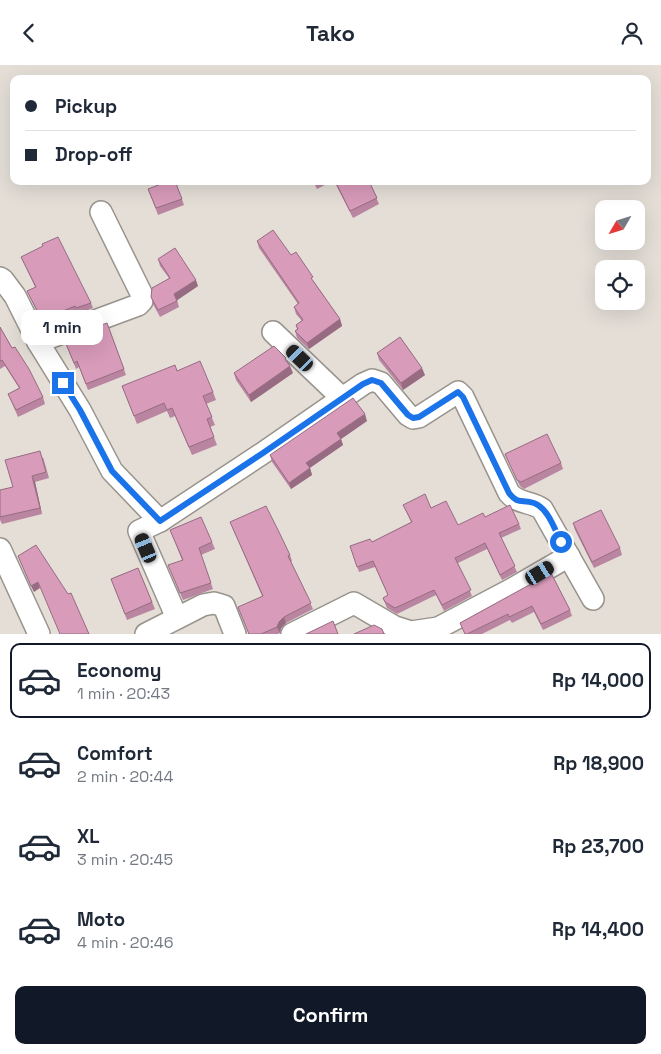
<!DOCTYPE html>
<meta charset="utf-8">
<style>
body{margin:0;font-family:"Space Grotesk",sans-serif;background:#f2f2f3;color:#1f2937;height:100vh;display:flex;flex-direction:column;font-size:19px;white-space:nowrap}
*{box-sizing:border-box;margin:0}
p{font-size:16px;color:#747a83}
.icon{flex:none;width:28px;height:28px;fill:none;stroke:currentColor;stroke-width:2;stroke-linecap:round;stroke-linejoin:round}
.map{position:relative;height:569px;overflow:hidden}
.side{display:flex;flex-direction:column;background:#fff;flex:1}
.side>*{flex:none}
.guide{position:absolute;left:10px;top:10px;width:641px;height:110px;border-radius:10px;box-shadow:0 5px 20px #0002;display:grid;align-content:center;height:110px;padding:0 15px;background:#fff}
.needle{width:32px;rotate:231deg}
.tools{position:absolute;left:595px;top:135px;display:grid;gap:10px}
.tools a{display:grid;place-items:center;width:50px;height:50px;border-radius:10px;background:#fff;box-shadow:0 5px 20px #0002;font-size:25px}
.end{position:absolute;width:22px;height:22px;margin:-11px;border:6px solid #1a73e8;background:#fff;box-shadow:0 0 0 2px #fff}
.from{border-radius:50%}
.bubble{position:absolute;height:35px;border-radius:10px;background:#fff;box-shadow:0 5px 20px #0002;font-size:16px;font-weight:800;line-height:35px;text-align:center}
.car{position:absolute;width:15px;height:30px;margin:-15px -8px;border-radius:6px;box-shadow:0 0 4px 1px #0007;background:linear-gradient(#222 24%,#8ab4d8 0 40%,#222 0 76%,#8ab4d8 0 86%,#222 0)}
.guide b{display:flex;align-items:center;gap:18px;height:48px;font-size:19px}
.guide b+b{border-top:1px solid #e0e1e3}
.guide i{width:12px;height:12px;background:#1f2937}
ul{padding:9px 0 0;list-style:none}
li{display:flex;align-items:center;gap:15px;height:75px;margin:0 10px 8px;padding:0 5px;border:2px solid transparent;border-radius:10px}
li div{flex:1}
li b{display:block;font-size:19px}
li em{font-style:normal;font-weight:800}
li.active{border-color:#111827}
li>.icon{width:45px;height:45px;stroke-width:1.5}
.primary-button{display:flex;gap:10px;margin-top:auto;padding:10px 15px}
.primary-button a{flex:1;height:58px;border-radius:10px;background:#111827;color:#fff;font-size:20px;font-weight:800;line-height:58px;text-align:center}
header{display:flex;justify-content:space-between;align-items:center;height:65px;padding:0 15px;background:#fff;font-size:22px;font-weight:800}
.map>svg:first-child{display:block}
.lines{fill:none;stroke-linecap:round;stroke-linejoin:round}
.street-casing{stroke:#98938c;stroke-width:24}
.street{stroke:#fff;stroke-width:21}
.wall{fill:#ba85a0}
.shaded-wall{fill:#976c82}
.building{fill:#d89bba;stroke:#976c82}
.route{stroke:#1a73e8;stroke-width:6}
</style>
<header><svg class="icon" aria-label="back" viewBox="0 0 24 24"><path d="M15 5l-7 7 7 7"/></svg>Tako<svg class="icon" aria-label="person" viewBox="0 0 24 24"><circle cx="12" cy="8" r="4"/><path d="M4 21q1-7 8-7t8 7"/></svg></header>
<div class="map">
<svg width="661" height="569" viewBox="0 0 661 569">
<rect width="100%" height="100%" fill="#e4ded7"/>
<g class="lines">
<!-- street casing -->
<g class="street-casing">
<g id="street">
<polyline points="0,213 3,215 15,231 38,277 80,345 112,406 160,456 139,466 177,553"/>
<polyline points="273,267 342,333"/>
<polyline points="38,277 138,240 142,236 142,230 101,147"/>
<path d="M160 456 263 388 363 319 372 315 381 318 408 350 413 353 419 352 458 327 463 332 509 428C518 439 531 436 542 444L593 534"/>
<polyline points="0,484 39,569"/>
<polyline points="146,569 203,540 214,538 224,541 235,569"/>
<polyline points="292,569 354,538 395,562 411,567 438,563 512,524 569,491"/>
</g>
</g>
<!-- street -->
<use href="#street" class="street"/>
</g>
<!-- wall -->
<g class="wall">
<polygon points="175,116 184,140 158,150 148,124"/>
<polygon points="313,116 333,116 317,124"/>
<polygon points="334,116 369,116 379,139 353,153"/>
<polygon points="257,176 291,190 315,218 340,254 342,261 309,284 297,273 295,266 297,264 296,260 302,256 296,249 294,242 298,239 259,183"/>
<polygon points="21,192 91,238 93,243 78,249 77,247 44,261 27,226 35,222"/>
<polygon points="158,194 198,221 177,235 179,242 160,252 153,239 151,232 169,213 160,201"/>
<polygon points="107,258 126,310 88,325 79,302 76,304 66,279 86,270"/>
<polygon points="0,262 12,283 43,332 45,339 18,352 8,329 19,323 5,301 0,304"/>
<polygon points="377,288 425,310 403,325 379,295"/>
<polygon points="288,299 293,308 251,337 236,315 234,308"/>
<polygon points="177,306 213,327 216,335 206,339 215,360 210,362 217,380 192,390 175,351 170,353 167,346 137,359 122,321"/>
<polygon points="367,356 341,374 343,380 310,403 312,410 291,424 272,397 270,390"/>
<polygon points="505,389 561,398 563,404 524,424 520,421"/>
<polygon points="43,392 49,413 35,417 42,449 2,459 0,455 0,425 13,422"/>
<polygon points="403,440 431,443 458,460 485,452 519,459 521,464 501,473 517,507 502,515 487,484 458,498 472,531 444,546 436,530 397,549 387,543 383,533 388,530 375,502 359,507 350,481 372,477 411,457"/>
<polygon points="230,457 290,490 292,496 291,497 313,544 286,558 281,563 280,568 278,569 248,569 262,531"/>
<polygon points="573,458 620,483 622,490 594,503 575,465"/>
<polygon points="170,465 212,477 215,484 201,490 213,524 183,535 171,506 182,495"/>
<polygon points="138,503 155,544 127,555 111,514"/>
<polygon points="551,508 570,545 572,551 543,565 534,547 512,558 510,555 482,569 465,569 460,558"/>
</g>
<!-- shaded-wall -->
<g class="shaded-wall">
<polygon points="196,215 198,221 176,236 174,229"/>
<polygon points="340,254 342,261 309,284 307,278"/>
<polygon points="290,301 293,308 251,337 249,330"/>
<polygon points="422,303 425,310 403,325 401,318"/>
<polygon points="365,349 367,356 341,374 343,380 308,404 306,398 337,368"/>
<polygon points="310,403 312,410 291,424 289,418"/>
<polygon points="32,411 35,417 42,449 40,443"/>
<polygon points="38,517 40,523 34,527 31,521"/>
<polygon points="284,552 286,558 281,563 280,568 277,562 279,557"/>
</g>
<!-- building -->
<g class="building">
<polygon points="169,116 175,116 182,134 156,143 148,124"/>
<polygon points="335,116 369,116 377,133 350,146"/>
<polygon points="273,165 291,190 296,187 313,212 311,213 340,254 307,278 295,266 298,264 296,260 303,255 294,242 299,238 257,176"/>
<polygon points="58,172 91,238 76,243 75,241 42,255 27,226 36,222 21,192 43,181 42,179"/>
<polygon points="175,183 196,215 174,229 177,236 158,245 151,232 152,223 170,213 158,194"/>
<polygon points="107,258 124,304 86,319 77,296 74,298 66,279 86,270 85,266"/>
<polygon points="0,262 12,283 15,282 29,304 43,332 16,345 8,329 20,323 2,295 0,296"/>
<polygon points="400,272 422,303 401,318 377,288"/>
<polygon points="274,281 286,293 285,294 290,301 249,330 234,308"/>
<polygon points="200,296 213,327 203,331 212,352 207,354 214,372 189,382 172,343 167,345 164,338 134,351 122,321 175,300 177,306"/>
<polygon points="353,333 365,349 337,368 341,374 306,398 310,403 289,418 270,390"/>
<polygon points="547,369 561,398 521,417 517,415 505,389"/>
<polygon points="40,386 46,407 32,411 40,443 0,452 0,425 13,422 5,395"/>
<polygon points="425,429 431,443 446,436 458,460 483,448 485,452 510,440 519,459 499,468 515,501 500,510 485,478 455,493 471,525 442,540 434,525 395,543 385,537 383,533 388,530 373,496 357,502 350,481 370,474 372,477 412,457 403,440"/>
<polygon points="266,441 279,467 290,490 288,491 311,538 284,552 279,557 277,562 261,569 249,569 238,542 263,531 230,457"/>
<polygon points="601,445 620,483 592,497 573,458"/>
<polygon points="201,452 212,477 199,483 211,518 180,528 168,500 183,495 170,465"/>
<polygon points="36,480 68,529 71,528 89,569 60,569 38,517 31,521 18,491"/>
<polygon points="138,503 152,537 125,549 111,514"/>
<polygon points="551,508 570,545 541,559 532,541 509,552 508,549 467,569 465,569 460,558"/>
<polygon points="333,556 338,569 306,569"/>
<polygon points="374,560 382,564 384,569 354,569"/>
</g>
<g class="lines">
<!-- route -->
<path class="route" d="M63 318 80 345 112 406 160 456 263 388 363 319 372 315 381 318 408 350 413 353 419 352 458 327 463 332 509 428C518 440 522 434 534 438 548 443 555 465 561 477"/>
</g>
</svg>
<div class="tools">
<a><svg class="needle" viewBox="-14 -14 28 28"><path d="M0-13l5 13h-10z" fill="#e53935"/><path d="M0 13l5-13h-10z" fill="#747a83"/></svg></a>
<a><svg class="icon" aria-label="locate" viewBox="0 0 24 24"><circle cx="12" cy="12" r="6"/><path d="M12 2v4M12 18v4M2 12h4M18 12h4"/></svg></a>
</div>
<i class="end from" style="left:561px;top:477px"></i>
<i class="end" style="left:63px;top:318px"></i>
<div class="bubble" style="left:21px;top:245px;width:82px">1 min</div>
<i class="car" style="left:300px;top:293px;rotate:314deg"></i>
<i class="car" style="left:146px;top:483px;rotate:337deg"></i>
<i class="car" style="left:540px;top:508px;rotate:59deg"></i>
<div class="guide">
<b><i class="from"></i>Pickup</b>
<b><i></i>Drop-off</b>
</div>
</div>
<section class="side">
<ul>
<li class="active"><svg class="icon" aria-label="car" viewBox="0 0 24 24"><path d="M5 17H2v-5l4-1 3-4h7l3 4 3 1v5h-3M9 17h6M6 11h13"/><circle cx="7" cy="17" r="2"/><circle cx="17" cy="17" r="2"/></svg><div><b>Economy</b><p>1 min · 20:43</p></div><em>Rp 14,000</em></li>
<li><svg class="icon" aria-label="car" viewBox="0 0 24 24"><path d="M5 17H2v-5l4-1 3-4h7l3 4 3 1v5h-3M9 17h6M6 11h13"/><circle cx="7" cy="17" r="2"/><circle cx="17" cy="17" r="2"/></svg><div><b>Comfort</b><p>2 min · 20:44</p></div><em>Rp 18,900</em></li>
<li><svg class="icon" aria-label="car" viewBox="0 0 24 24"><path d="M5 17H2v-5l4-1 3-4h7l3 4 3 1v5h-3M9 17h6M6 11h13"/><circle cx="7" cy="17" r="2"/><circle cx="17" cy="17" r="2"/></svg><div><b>XL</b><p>3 min · 20:45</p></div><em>Rp 23,700</em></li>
<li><svg class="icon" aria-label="car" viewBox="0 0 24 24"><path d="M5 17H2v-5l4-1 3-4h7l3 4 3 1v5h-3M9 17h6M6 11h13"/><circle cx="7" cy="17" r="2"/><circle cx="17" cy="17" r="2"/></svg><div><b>Moto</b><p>4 min · 20:46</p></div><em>Rp 14,400</em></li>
</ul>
<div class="primary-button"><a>Confirm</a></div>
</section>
